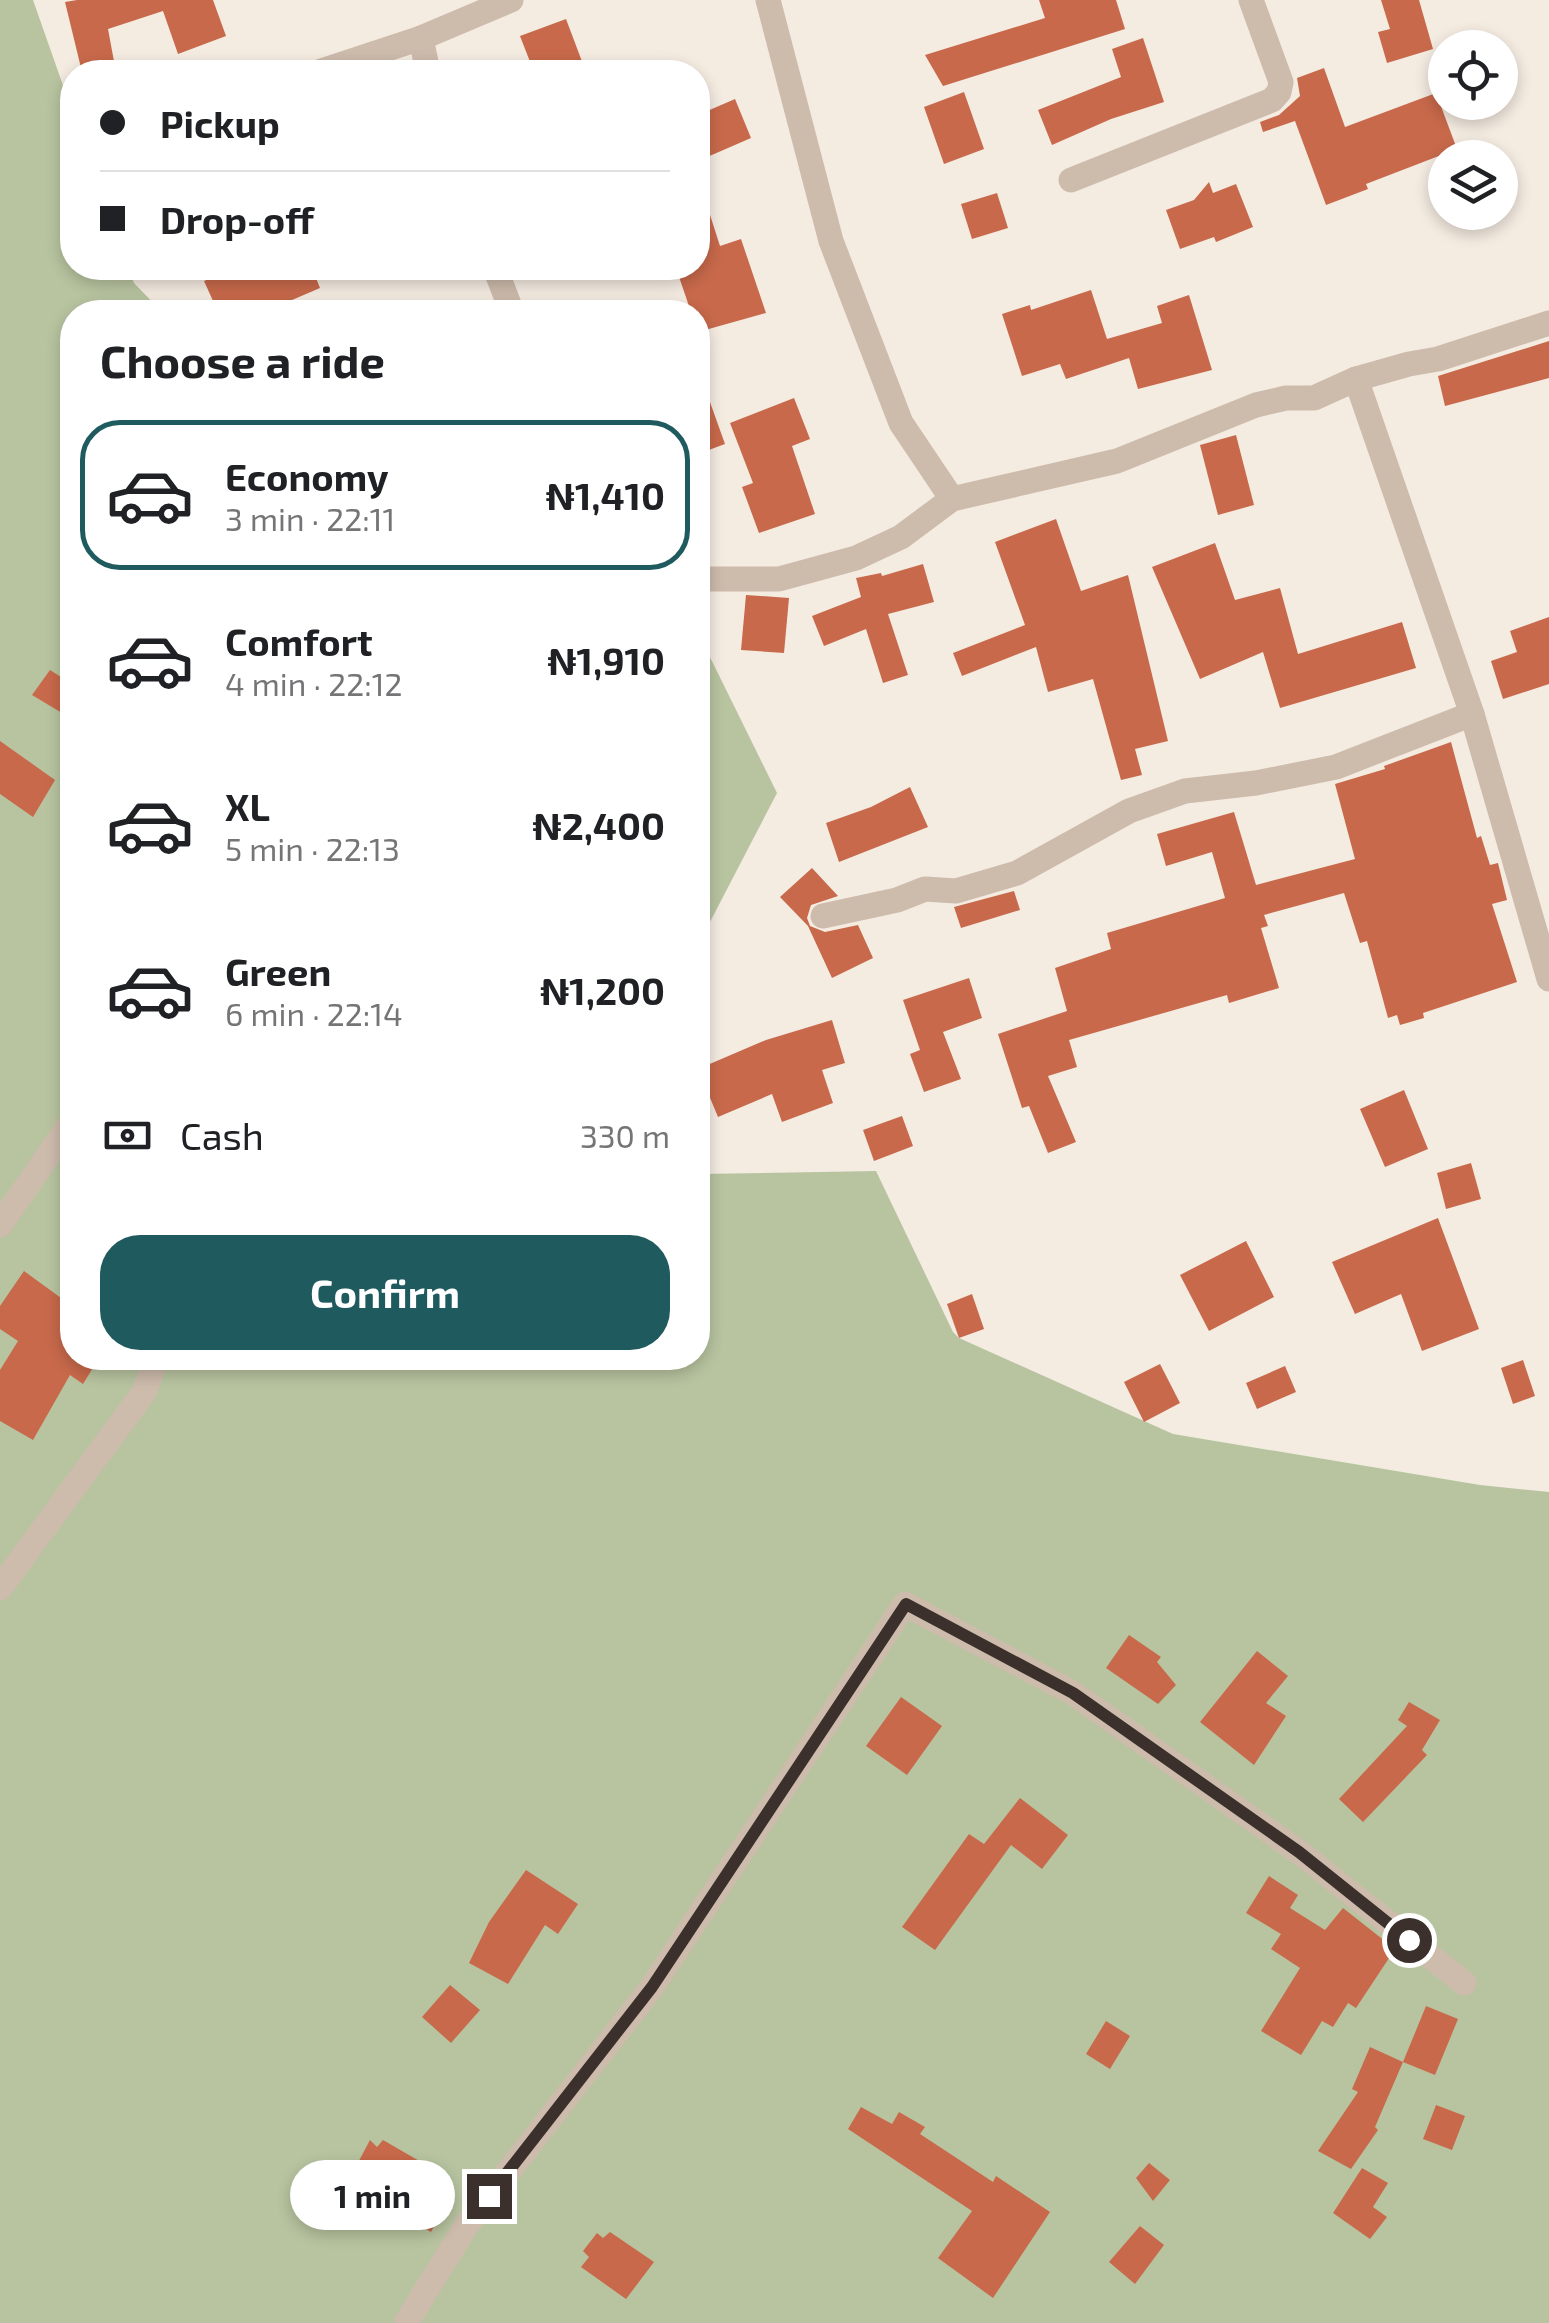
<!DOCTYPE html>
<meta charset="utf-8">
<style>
body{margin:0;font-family:"Exo 2",sans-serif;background:#f2f2f2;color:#202124;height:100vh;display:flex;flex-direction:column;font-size:38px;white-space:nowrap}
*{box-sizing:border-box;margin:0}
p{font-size:32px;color:#757577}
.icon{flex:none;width:55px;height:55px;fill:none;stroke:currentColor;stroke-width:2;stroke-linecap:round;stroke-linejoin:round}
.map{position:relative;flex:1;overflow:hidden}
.sheet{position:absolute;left:60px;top:300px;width:650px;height:1070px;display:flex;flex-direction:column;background:#fff;border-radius:40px;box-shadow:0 5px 15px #0003}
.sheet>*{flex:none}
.banner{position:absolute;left:60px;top:60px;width:650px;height:220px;border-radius:40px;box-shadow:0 5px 15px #0003;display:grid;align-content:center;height:220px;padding:0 40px;background:#fff}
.buttons{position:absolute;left:1428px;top:30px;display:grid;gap:20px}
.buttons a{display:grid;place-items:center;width:90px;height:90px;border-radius:50%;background:#fff;box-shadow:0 5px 15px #0003;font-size:50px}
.end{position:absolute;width:45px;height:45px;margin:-22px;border:12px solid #3b302b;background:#fff;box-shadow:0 0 0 5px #fff}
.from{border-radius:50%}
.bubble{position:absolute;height:70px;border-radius:35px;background:#fff;box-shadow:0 5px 15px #0003;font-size:32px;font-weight:700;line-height:70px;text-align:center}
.banner b{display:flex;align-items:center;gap:35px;height:95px;font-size:38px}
.banner b+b{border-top:2px solid #e0e0e0}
.banner i{width:25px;height:25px;background:#202124}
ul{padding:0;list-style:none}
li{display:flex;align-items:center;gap:30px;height:150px;margin:0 20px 15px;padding:0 20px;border:5px solid transparent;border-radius:40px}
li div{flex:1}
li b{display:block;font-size:38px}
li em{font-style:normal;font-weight:700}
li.active{border-color:#1f5a5e}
li>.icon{width:90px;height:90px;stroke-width:1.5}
h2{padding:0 40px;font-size:45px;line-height:120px}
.pay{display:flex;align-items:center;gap:25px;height:110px;padding:0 40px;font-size:38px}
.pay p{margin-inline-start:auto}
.action{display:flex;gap:20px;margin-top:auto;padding:20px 40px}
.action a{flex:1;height:115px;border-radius:40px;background:#1f5a5e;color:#fff;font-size:40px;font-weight:700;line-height:115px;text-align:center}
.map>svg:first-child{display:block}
.green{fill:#b8c4a0}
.building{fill:#c8694b}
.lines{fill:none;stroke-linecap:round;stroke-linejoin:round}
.minor{stroke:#cdbbac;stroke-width:25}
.route{stroke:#3b302b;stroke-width:12}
</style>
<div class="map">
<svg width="1549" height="2323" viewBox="0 0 1549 2323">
<rect width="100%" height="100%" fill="#f4ebe1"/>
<!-- green -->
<g class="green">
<polygon points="0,0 33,0 72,111 72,268 128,268 134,283 162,312 72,312 72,1358 698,1358 698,1167 700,1174 876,1171 953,1332 959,1338 1173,1434 1480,1485 1549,1492 1549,2323 0,2323"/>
<polygon points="698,643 704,645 777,793 698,945"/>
</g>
<!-- building -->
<g class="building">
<polygon points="77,0 213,0 226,36 178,54 163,11 108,29 116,72 82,72 65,2"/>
<polygon points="1039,0 1116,0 1125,29 943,86 925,55 1045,18"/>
<polygon points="1381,0 1419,0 1433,49 1387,63 1378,32 1390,29"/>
<polygon points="566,19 586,72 534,72 520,36"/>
<polygon points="1143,38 1164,102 1111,119 1052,145 1038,110 1121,77 1112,49"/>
<polygon points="1324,68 1345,127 1436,93 1457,149 1366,184 1368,189 1326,205 1295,121 1263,132 1260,122 1279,115 1300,96 1297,78"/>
<polygon points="964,92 984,149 944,164 924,107"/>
<polygon points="735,99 751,138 698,161 698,115"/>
<polygon points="1209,182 1213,193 1236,184 1253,227 1216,242 1214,237 1180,249 1166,210 1194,200"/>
<polygon points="698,190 702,190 720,246 741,239 766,313 698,332 698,312 691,312 676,268 698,268"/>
<polygon points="997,193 1008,228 972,239 961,204"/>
<polygon points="234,268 312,268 320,288 264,312 218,312 204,281"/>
<polygon points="1091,290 1107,339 1162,323 1157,306 1189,295 1212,370 1138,389 1129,358 1066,379 1060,364 1022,376 1002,314 1030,305 1031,310"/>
<polygon points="1549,341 1549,378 1445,406 1438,376"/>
<polygon points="698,377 701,377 725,444 698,454"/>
<polygon points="794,398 810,439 792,446 815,514 759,533 742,487 753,483 730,423"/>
<polygon points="1236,435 1254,505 1218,515 1200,445"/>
<polygon points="1056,519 1081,591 1128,575 1168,741 1135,749 1142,775 1121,780 1093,679 1048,692 1036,647 962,676 953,653 1025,625 995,542"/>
<polygon points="1215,543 1235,600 1280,588 1298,654 1402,622 1416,668 1280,708 1263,652 1200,679 1152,567"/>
<polygon points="923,564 934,602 888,614 908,675 883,683 866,629 824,646 812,616 861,597 856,578 881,573 882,576"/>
<polygon points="746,595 789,598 784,653 741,650"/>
<polygon points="1549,617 1549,684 1503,699 1491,661 1517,652 1510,631"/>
<polygon points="50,670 72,684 72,719 32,695"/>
<polygon points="0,741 55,780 33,817 0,794"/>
<polygon points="1451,742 1477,838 1481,836 1490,865 1498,863 1507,900 1492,904 1517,982 1423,1013 1424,1018 1400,1025 1397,1015 1388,1018 1367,941 1360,943 1344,893 1264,915 1268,926 1261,928 1279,988 1229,1003 1227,995 1069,1040 1077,1067 1048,1076 1076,1142 1048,1153 1029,1106 1022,1108 998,1034 1067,1011 1055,968 1111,949 1107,933 1225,898 1212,852 1166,866 1157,834 1234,812 1256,885 1355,859 1335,784 1385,769 1384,766"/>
<polygon points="910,787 928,827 839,862 826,823 871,807"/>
<polygon points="812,868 838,896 811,905 807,918 810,926 825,932 858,925 873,958 832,978 808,926 780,897"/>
<polygon points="1014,891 1020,910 961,928 954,907"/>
<polygon points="969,978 982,1018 943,1032 961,1079 924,1092 910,1054 920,1050 903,1000"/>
<polygon points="832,1020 845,1063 822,1070 833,1103 782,1122 772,1094 718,1117 698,1069 766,1040"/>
<polygon points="1404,1090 1428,1149 1385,1167 1360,1109"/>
<polygon points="902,1116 913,1146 874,1161 863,1130"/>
<polygon points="1471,1163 1481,1199 1446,1209 1437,1173"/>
<polygon points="1438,1218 1479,1329 1422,1351 1401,1294 1355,1314 1332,1262"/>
<polygon points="1246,1241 1274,1297 1209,1331 1180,1275"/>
<polygon points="24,1271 72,1306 72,1358 99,1358 83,1384 70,1375 33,1440 0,1421 0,1370 18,1341 0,1329 0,1306"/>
<polygon points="972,1294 984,1329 959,1338 947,1304"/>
<polygon points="1523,1360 1535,1396 1513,1404 1501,1368"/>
<polygon points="1160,1364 1180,1403 1144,1422 1124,1382"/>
<polygon points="1285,1366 1296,1392 1257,1409 1246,1383"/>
<polygon points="1129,1635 1161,1657 1157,1662 1176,1685 1158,1704 1106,1668"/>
<polygon points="1257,1651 1288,1676 1266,1703 1286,1716 1254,1765 1200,1722"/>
<polygon points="901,1697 942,1726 907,1775 866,1746"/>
<polygon points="1409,1702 1440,1720 1422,1750 1427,1755 1363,1822 1339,1799 1407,1726 1398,1720"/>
<polygon points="1020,1798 1068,1835 1042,1869 1011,1845 935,1950 902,1927 969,1834 984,1844"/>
<polygon points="526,1870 578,1904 558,1934 545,1925 508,1984 469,1963 489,1922"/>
<polygon points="1269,1876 1298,1895 1290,1908 1325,1930 1343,1908 1395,1949 1356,2008 1348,2003 1333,2027 1322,2021 1301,2055 1261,2031 1300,1968 1271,1949 1281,1934 1246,1913"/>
<polygon points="450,1985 480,2010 451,2043 422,2017"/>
<polygon points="1426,2006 1458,2019 1435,2075 1403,2062"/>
<polygon points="1106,2021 1130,2036 1110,2069 1086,2054"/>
<polygon points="1370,2047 1403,2062 1375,2127 1378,2130 1351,2169 1318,2151 1358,2092 1352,2089"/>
<polygon points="1436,2105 1465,2116 1452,2150 1423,2139"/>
<polygon points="861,2107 892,2124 899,2112 925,2127 920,2134 993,2182 996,2176 1050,2212 993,2298 938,2258 972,2211 848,2129"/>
<polygon points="370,2140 377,2147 383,2140 421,2162 416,2170 455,2188 431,2232 405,2217 396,2219 344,2189"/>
<polygon points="1149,2163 1170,2180 1153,2201 1136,2178"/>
<polygon points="1362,2168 1388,2183 1373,2207 1387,2217 1370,2239 1333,2213"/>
<polygon points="1140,2226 1164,2245 1135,2284 1109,2262"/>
<polygon points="610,2232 654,2262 626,2299 581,2267 589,2257 583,2251 597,2233 603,2238"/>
</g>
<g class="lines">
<!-- minor -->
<g class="minor">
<polyline points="768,0 831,241 901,423 952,499"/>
<polyline points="421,38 428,72"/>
<polyline points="318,72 421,38 511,0"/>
<polyline points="1071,180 1272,100 1279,92 1281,82 1251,0"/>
<polyline points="495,268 512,312"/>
<polyline points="1356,379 1472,714 1549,979"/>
<polyline points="698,579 779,579 856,558 901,537 952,499 1117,461 1256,405 1286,398 1314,398 1356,379 1409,364 1438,359 1549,323"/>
<polyline points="823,916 897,900 925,889 956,891 1017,873 1129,811 1185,791 1256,783 1336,767 1472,714"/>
<polyline points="0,1225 72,1121"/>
<polyline points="0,1588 144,1392 157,1358"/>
<polyline points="406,2323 466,2226 652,1987 905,1604 1073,1693 1299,1852 1464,1983"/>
</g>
</g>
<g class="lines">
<!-- route -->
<polyline class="route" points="489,2196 652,1987 906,1604 1073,1693 1299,1852 1409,1940"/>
</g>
</svg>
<div class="buttons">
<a><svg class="icon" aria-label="locate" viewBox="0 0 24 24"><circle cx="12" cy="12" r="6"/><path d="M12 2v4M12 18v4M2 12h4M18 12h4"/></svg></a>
<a><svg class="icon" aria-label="layers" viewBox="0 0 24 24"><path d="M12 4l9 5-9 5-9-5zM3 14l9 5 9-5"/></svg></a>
</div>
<i class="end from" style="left:1409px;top:1940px"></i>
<i class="end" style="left:489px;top:2196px"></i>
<div class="bubble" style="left:290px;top:2160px;width:165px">1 min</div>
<div class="banner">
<b><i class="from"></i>Pickup</b>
<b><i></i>Drop-off</b>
</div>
<section class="sheet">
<h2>Choose a ride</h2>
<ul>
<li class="active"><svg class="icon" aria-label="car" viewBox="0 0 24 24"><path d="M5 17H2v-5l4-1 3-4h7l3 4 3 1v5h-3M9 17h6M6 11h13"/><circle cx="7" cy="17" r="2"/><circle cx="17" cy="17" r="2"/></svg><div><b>Economy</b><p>3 min · 22:11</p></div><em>₦1,410</em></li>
<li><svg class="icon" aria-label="car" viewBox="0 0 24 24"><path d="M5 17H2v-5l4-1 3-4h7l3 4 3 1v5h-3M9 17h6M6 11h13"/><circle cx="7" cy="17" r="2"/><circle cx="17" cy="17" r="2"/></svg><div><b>Comfort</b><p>4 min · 22:12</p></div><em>₦1,910</em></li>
<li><svg class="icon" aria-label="car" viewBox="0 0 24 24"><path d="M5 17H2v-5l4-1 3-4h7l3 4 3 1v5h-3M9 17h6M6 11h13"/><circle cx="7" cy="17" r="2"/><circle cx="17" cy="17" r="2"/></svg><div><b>XL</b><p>5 min · 22:13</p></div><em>₦2,400</em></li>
<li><svg class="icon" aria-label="car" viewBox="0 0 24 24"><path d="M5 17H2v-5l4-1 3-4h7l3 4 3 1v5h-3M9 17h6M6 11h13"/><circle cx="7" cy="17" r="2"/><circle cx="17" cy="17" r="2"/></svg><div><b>Green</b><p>6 min · 22:14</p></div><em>₦1,200</em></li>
</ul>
<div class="pay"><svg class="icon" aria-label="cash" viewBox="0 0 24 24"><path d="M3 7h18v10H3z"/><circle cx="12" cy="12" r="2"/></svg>Cash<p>330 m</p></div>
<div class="action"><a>Confirm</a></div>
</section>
</div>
